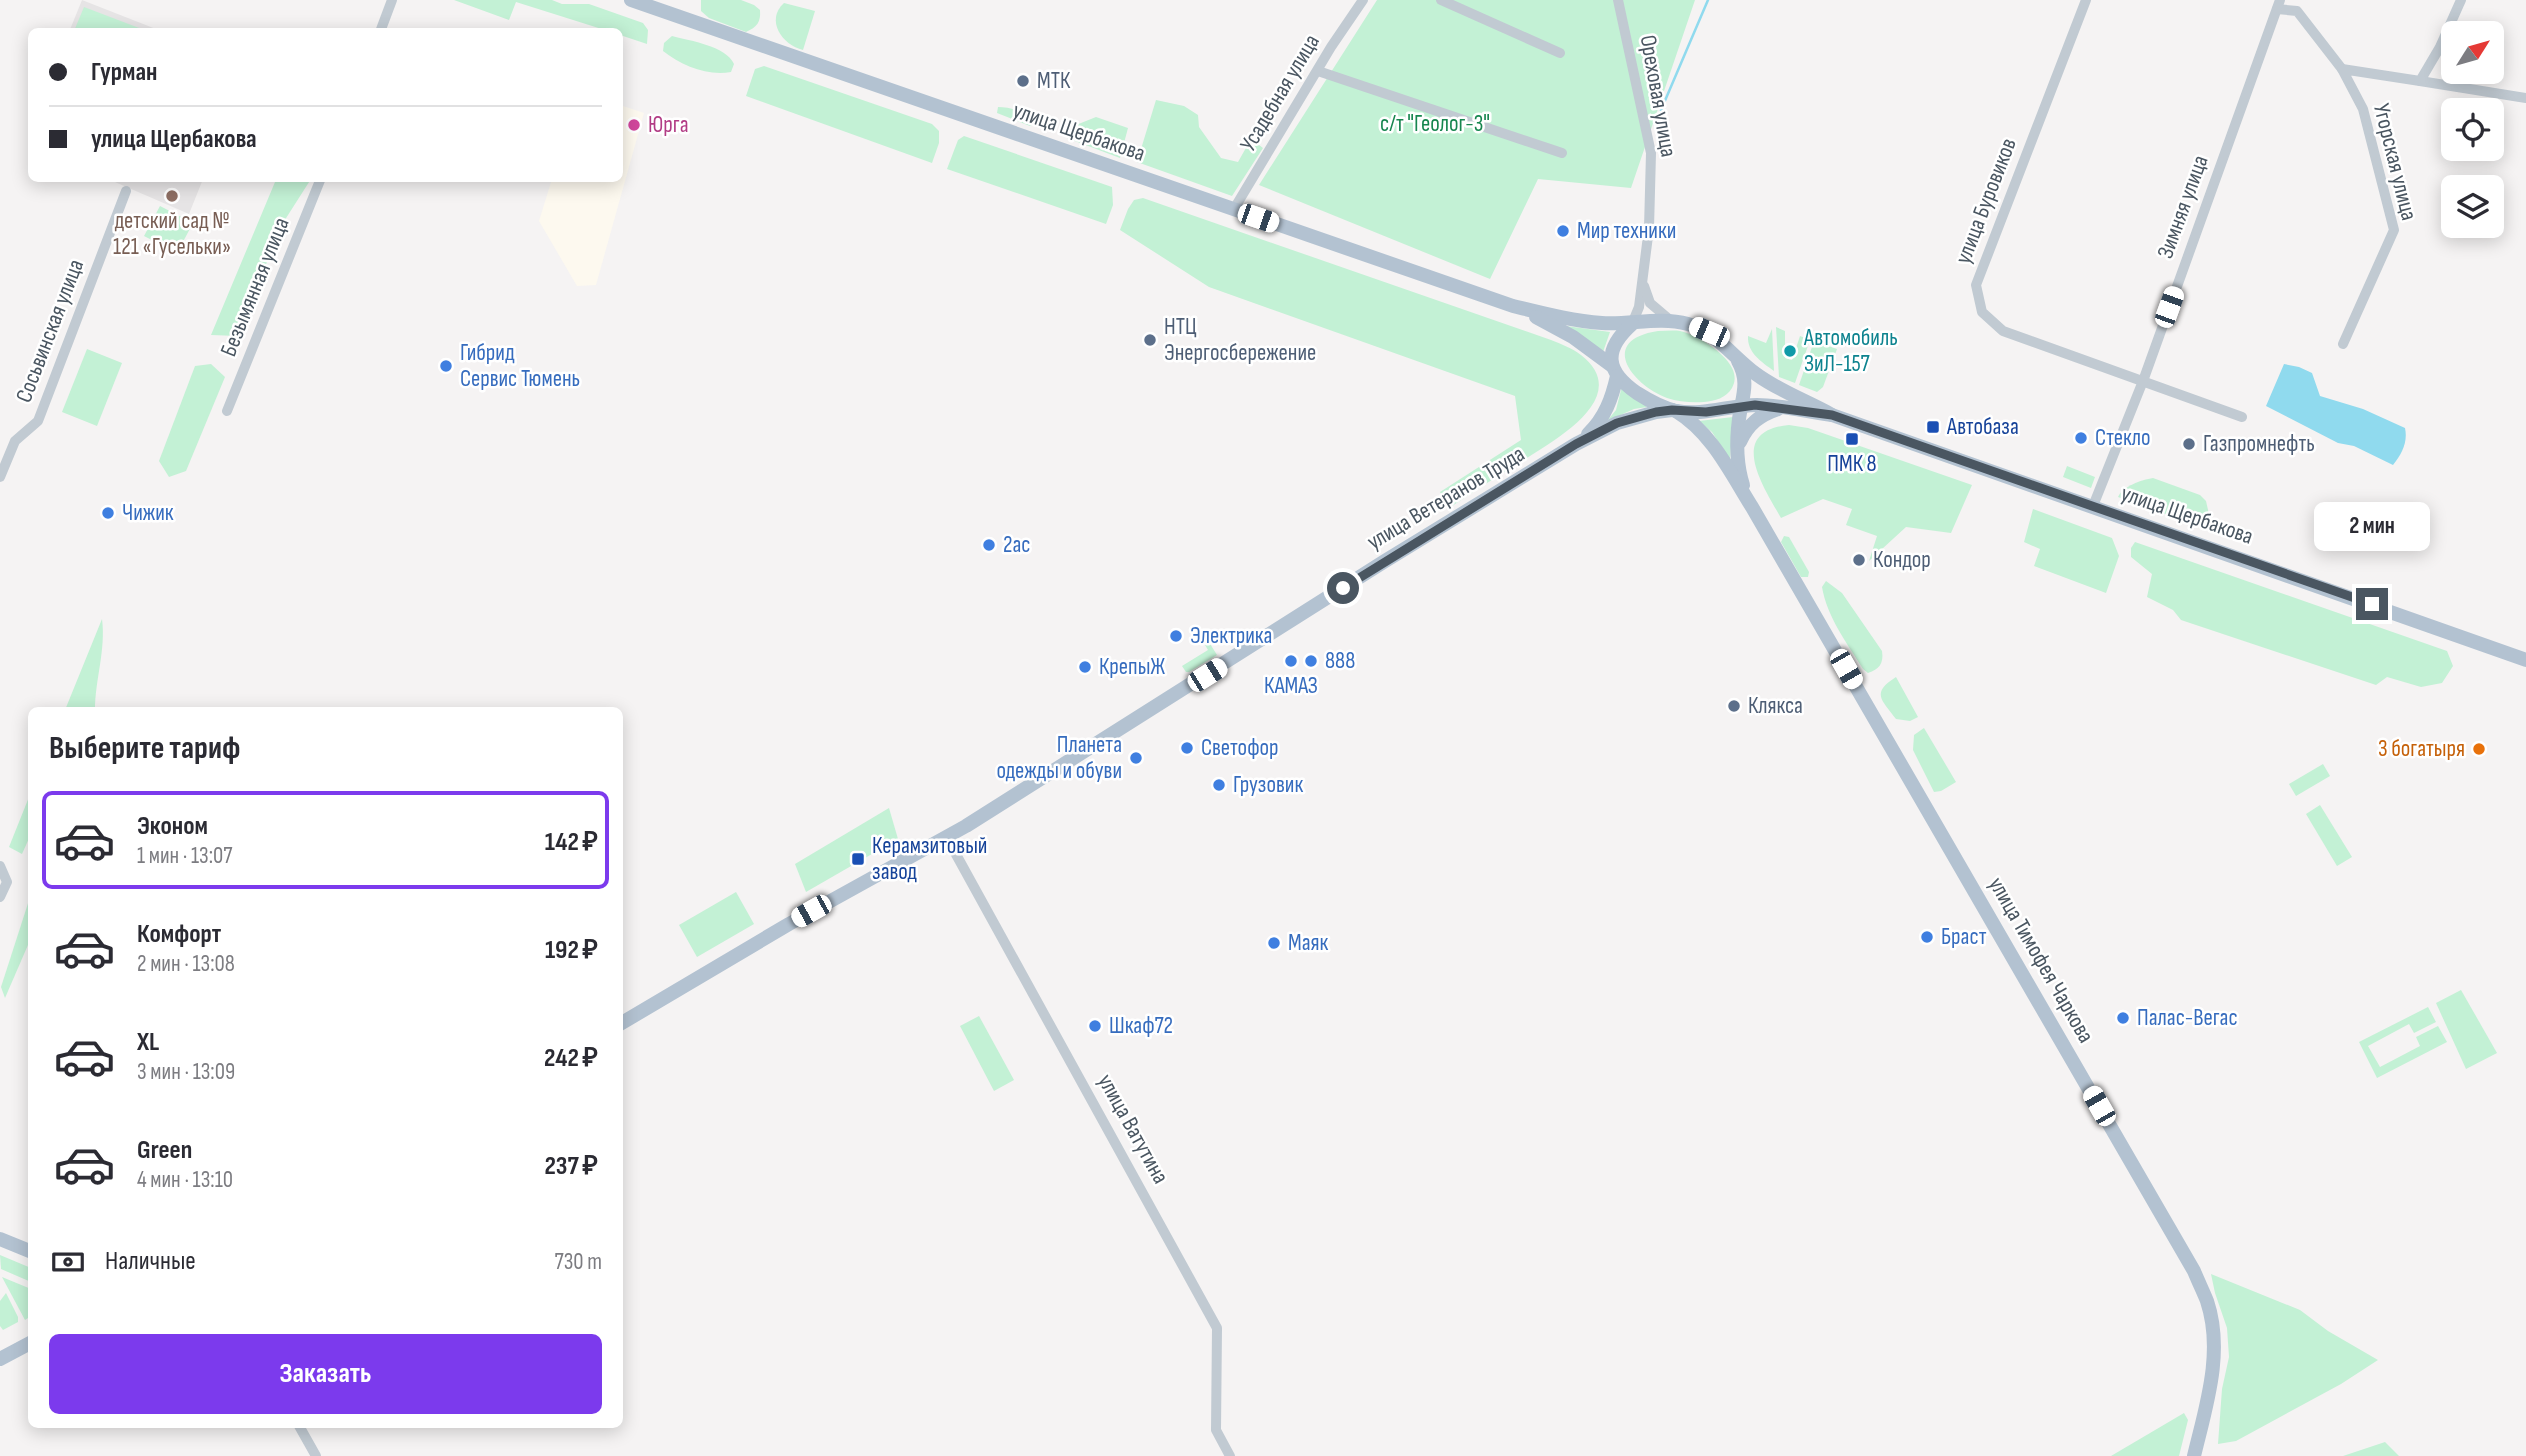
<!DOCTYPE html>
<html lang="ru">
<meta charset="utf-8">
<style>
body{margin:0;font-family:"Sofia Sans Condensed",sans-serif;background:#f2f2f3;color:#2b2b33;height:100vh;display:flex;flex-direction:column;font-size:26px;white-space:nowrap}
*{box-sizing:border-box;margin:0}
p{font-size:23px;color:#7c7c81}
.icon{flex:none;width:38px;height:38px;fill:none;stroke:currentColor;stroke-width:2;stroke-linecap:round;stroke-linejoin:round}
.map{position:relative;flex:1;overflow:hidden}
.panel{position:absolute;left:28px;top:707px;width:595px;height:721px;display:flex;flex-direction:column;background:#fff;border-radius:10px;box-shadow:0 4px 18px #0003}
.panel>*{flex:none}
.guide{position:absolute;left:28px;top:28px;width:595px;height:154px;border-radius:10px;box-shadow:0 4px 18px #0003;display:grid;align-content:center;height:154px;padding:0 21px;background:#fff}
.needle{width:46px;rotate:53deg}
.tools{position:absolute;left:2441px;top:21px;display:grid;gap:14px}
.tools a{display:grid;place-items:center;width:63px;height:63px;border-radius:10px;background:#fff;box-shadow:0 4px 18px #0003;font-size:35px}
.end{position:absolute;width:32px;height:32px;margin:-16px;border:9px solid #4a5661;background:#fff;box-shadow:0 0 0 4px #fff}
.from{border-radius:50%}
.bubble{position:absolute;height:49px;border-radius:10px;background:#fff;box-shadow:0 4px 18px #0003;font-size:23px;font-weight:700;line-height:49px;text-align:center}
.car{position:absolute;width:21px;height:42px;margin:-21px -10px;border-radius:9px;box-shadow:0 0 5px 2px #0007;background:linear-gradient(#fff 24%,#345 0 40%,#fff 0 76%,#345 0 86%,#fff 0)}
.guide b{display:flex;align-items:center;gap:24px;height:66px;font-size:26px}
.guide b+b{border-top:2px solid #e1e1e2}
.guide i{width:18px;height:18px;background:#2b2b33}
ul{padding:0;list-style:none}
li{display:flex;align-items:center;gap:21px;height:98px;margin:0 14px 10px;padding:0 7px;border:4px solid transparent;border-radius:10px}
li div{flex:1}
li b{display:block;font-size:26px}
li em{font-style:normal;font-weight:700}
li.selected{border-color:#7c3aed}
li>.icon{width:63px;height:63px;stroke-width:1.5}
h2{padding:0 21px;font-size:32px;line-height:84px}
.pay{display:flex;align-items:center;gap:18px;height:77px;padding:0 21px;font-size:26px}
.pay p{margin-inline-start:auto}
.primary-button{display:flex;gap:14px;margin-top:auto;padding:14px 21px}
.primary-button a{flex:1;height:80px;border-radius:10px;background:#7c3aed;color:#fff;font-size:28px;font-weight:700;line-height:80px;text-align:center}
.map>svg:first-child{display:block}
.commercial{fill:#fdf9ef}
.education{fill:#e6e4e5}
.green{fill:#c3f1d5}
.water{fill:#90daee}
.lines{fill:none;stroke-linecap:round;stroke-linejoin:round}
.stream{stroke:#90daee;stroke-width:2.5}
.minor{stroke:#c1cad2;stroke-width:10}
.major{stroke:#b3c2d1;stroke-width:14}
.route{stroke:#4a5661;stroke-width:9}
.service-dot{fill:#5c6f8a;stroke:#fff;stroke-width:2.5}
.hotel-dot{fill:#d1479c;stroke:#fff;stroke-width:2.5}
.education-dot{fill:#8d6e63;stroke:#fff;stroke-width:2.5}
.shop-dot{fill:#3f7fe0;stroke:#fff;stroke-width:2.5}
.culture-dot{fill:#0f9aa8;stroke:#fff;stroke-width:2.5}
.transit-dot{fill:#1a4fb4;stroke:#fff;stroke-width:2.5}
.food-dot{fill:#e8710a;stroke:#fff;stroke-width:2.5}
.labels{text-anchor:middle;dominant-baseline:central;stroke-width:5;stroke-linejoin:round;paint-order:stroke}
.service-label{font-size:23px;fill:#4e5e75;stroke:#fff;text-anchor:start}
.street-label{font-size:23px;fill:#4a5661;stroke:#fff}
.park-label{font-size:23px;fill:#17864f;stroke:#fff}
.hotel-label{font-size:23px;fill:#b23c85;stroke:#fff;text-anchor:start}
.education-label{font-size:23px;fill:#785e54;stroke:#fff}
.shop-label{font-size:23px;fill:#366cbe;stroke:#fff;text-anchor:start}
.culture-label{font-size:23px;fill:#0d838f;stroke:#fff;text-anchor:start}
.transit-label{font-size:23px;fill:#164399;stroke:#fff;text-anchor:start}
.food-label{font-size:23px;fill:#c56008;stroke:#fff;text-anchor:end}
</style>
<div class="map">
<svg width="2526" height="1456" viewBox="0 0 2526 1456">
<rect width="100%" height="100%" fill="#f5f3f3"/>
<!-- commercial -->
<polygon class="commercial" points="620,105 644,113 596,285 577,286 539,221 552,179 620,178"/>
<!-- education -->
<g class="education">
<polygon points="82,0 161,31 69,32"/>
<polygon points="108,179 203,179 189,214"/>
</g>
<!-- green -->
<g class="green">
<polygon points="454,0 552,0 562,4 589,4 643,23 648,30 647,44 620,35 620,32 608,31 516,2 509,20"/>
<path d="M741 0 754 5 760 10C761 22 757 27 746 32L709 18 701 11V0Z"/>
<polygon points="1377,0 1695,0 1631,188 1538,179 1490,279 1259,185"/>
<path d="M784 3 815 11 803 50C782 45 765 20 784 3Z"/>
<polygon points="84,7 147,31 74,31"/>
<path d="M672 36C691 41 726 46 734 64L731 72C707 76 682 66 663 51L664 43Z"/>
<polygon points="764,66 932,124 939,131 939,143 932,163 746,96 755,69"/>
<polygon points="1156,100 1184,106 1198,115 1199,127 1221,158 1238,162 1251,139 1263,148 1232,196 1137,162"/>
<path d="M998 107C1011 107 1031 113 1040 122L1030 126 997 113Z"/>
<polygon points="1096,117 1128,128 1120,158 1067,138 1071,127"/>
<polygon points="964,136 1112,187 1113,205 1106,224 947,169 958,140"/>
<polygon points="279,178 311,179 281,226 238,336 211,335 275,182"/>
<path d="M1143 198 1551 340C1561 344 1572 348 1581 355 1633 396 1558 438 1527 458 1501 474 1475 491 1449 508L1440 492 1521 440 1515 396 1209 287 1120 230 1128 209 1134 200Z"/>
<polygon points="160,206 193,223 177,253 144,236"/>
<polygon points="1566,326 1610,332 1603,352"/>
<polygon points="1776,327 1785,331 1785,358 1792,360 1800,336 1810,340 1795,383 1779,377"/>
<path d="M1772 329 1774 371C1762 362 1747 353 1748 336L1766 343Z"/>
<path d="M1658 331C1665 331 1673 330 1680 331 1699 335 1747 364 1732 388 1726 398 1715 401 1704 402 1692 403 1679 402 1667 398 1631 384 1598 340 1658 331Z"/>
<polygon points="1814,341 1837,349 1823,387 1817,392 1799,385"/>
<polygon points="87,349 122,363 97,426 62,412"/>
<polygon points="211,364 225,377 186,471 169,477 159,461 195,366"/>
<polygon points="1622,386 1647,407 1634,409 1607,421 1616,410"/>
<polygon points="1733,417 1730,460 1712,432 1699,421"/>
<path d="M1789 425 1808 428 1972 485 1951 533 1906 527 1869 561 1877 536 1846 525 1852 509 1823 499 1781 518C1763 486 1726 431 1789 425Z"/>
<polygon points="2067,466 2095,477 2091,488 2063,477"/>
<path d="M2153 478 2200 495 2206 501 2211 523 2207 529 2118 497C2123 486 2141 480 2153 478Z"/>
<polygon points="2033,509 2112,538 2119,556 2106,593 2034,566 2040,549 2024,542"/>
<polygon points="1784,536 1789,537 1809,572 1808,577 1801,577 1781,542"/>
<polygon points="2135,542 2447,651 2453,666 2442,683 2421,687 2387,677 2376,685 2181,620 2173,610 2147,597 2152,574 2131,557 2131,548"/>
<path d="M1826 581 1842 593 1882 651C1884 664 1879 669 1868 673L1863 669C1847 643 1827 617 1822 587Z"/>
<path d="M102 619C106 650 95 680 95 710H65Z"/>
<polygon points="1199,626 1217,655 1189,672 1186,672 1182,666 1208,650 1195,628"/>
<path d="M1896 677 1918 717 1910 721 1896 719C1881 699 1871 693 1896 677Z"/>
<polygon points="1924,728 1956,782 1941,791 1934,792 1913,750 1914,735"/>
<polygon points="2323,764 2330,776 2296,796 2289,784"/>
<polygon points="31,792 31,834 22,854 9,847"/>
<polygon points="2320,805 2352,857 2337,866 2306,814"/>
<polygon points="889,808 898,839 806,892 795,864"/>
<polygon points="736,892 754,924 697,957 679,925"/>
<polygon points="31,894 31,938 5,998 1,987"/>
<polygon points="2461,990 2497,1053 2466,1069 2436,1003"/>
<polygon points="2428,1007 2436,1022 2414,1033 2409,1024 2368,1046 2380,1067 2420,1046 2416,1037 2438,1026 2447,1042 2377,1078 2359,1042"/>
<polygon points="979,1016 1014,1080 994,1091 960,1026"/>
<polygon points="0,1255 31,1268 31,1282 1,1269"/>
<polygon points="2211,1274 2300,1310 2328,1331 2378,1360 2341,1384 2236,1441 2218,1444 2222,1389 2229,1357 2227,1328 2215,1293"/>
<polygon points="2,1277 31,1289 31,1316 25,1320"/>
<polygon points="6,1293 18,1317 18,1322 3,1330 0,1326 0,1301"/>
<polygon points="2184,1413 2188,1420 2179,1456 2111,1456"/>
<polygon points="2385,1442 2399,1456 2343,1456"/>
</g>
<!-- water -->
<path class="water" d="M2284 364 2299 367 2312 373 2320 396 2363 409 2405 428C2408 442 2402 454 2393 465L2354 446 2338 443 2266 406Z"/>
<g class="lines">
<!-- stream -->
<polyline class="stream" points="1661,110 1708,0"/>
<!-- minor -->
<g class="minor">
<polyline points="1441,0 1560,53"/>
<polyline points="1618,0 1651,153 1649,228 1639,307 1632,324"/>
<polyline points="2086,0 1976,285 1982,312 2003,331 2242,417"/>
<polyline points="2277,9 2297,11 2342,69"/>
<polyline points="380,32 392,0"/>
<polyline points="1318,71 1562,153"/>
<polyline points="2420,81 2526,98"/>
<polyline points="1234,209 1331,47 1363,0"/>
<polyline points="1644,286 1650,303 1670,320"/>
<polyline points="2343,344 2394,230 2363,109 2342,69 2420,81 2440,47 2461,0"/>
<polyline points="227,411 321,178"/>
<polyline points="0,477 15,441 38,421 126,191"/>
<polyline points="2093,506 2143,381 2280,0"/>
<polyline points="947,838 1217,1328 1216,1430 1230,1456"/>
<polyline points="0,866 7,882 0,897"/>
<polyline points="298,1424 316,1456"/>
</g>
<!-- major -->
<g class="major">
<path d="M631 0 1513 306C1542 313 1572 321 1602 323 1631 325 1659 316 1688 324 1716 332 1733 357 1756 374 1779 391 1807 401 1832 415"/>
<polyline points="1536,317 1573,337 1611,365"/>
<path d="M1632 324C1603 350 1605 371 1637 393 1648 400 1662 408 1676 411 1704 416 1729 405 1757 405 1782 405 1807 412 1832 415L2526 660"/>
<path d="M1738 361C1750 382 1742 397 1739 419 1736 442 1736 463 1743 485"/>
<path d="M1676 411C1712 433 1730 472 1752 507L2194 1271C2198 1281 2203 1291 2207 1301 2224 1352 2206 1406 2194 1456"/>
<path d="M1588 434C1605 418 1612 398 1617 376"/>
<path d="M1740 442C1748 424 1760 415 1778 409"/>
<polyline points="620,1024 789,924 966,826 1385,561 1576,444 1617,423 1656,412 1672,410"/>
<polyline points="0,1239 32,1252"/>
<polyline points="0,1359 32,1342"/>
</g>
</g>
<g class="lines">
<!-- route -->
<polyline class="route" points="1343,588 1576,444 1617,423 1656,412 1672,410 1706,412 1755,405 1832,415 2372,604"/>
</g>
<!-- markers -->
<g class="service-dot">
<circle cx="1023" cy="81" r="7"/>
<circle cx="1150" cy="340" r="7"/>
<circle cx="2189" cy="444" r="7"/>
<circle cx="1859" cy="560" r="7"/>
<circle cx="1734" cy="706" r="7"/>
</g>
<circle class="hotel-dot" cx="634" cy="125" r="7"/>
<circle class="education-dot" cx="172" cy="196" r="7"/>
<g class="shop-dot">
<circle cx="1563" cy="231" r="7"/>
<circle cx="446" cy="366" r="7"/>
<circle cx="2081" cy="438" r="7"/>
<circle cx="108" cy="513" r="7"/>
<circle cx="989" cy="545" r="7"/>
<circle cx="1176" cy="636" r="7"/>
<circle cx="1291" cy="661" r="7"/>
<circle cx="1311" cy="661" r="7"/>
<circle cx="1085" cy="667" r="7"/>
<circle cx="1187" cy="748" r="7"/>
<circle cx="1136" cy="758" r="7"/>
<circle cx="1219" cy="785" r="7"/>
<circle cx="1927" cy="937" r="7"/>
<circle cx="1274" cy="943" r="7"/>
<circle cx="2123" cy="1018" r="7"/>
<circle cx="1095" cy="1026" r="7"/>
</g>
<circle class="culture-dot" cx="1790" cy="351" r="7"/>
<g class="transit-dot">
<rect x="1926" y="420" width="14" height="14" rx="3.5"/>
<rect x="1845" y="432" width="14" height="14" rx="3.5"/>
<rect x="851" y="852" width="14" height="14" rx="3.5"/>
</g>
<circle class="food-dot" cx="2479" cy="749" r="7"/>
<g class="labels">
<!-- service labels -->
<g class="service-label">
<text x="1037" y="81">МТК</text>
<text x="1164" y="327">НТЦ<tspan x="1164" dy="26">Энергосбережение</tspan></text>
<text x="2203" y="444">Газпромнефть</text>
<text x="1873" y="560">Кондор</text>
<text x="1748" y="706">Клякса</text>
</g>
<!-- street labels -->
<g class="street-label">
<text transform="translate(1280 93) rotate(-59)">Усадебная улица</text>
<text transform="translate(1658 96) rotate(80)">Ореховая улица</text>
<text transform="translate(1079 132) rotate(19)">улица Щербакова</text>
<text transform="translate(2395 162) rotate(76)">Угорская улица</text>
<text transform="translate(1986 201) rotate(-69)">улица Буровиков</text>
<text transform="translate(2183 207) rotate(-70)">Зимняя улица</text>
<text transform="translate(255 287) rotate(-68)">Безымянная улица</text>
<text transform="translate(50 331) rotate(-69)">Сосьвинская улица</text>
<text transform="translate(1446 498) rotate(-31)">улица Ветеранов Труда</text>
<text transform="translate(2187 515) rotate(19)">улица Щербакова</text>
<text transform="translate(2041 960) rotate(60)">улица Тимофея Чаркова</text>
<text transform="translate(1133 1129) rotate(61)">улица Ватутина</text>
</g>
<!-- park labels -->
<g class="park-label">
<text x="1435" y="124">с/т "Геолог-3"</text>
</g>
<!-- hotel labels -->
<g class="hotel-label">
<text x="648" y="125">Юрга</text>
</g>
<!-- education labels -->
<g class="education-label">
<text x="172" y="221">детский сад №<tspan x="172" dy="26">121 «Гусельки»</tspan></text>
</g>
<!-- shop labels -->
<g class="shop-label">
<text x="1577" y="231">Мир техники</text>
<text x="460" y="353">Гибрид<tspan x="460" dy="26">Сервис Тюмень</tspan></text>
<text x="2095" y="438">Стекло</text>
<text x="122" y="513">Чижик</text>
<text x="1003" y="545">2ас</text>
<text x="1190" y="636">Электрика</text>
<text x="1325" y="661">888</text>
<text x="1099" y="667">КрепыЖ</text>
<text x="1291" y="686" text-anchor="middle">КАМАЗ</text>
<text x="1122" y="745" text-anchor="end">Планета<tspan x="1122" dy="26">одежды и обуви</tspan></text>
<text x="1201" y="748">Светофор</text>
<text x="1233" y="785">Грузовик</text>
<text x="1941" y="937">Браст</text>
<text x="1288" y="943">Маяк</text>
<text x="2137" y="1018">Палас-Вегас</text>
<text x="1109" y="1026">Шкаф72</text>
</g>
<!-- culture labels -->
<g class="culture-label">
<text x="1804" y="338">Автомобиль<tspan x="1804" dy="26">ЗиЛ-157</tspan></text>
</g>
<!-- transit labels -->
<g class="transit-label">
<text x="1947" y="427">Автобаза</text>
<text x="1852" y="464" text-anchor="middle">ПМК 8</text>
<text x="872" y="846">Керамзитовый<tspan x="872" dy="26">завод</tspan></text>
</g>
<!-- food labels -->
<g class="food-label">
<text x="2465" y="749">3 богатыря</text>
</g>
</g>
</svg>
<div class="tools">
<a><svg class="needle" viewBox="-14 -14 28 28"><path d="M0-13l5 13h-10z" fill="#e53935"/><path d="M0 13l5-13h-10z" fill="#7c7c81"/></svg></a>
<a><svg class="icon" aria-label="locate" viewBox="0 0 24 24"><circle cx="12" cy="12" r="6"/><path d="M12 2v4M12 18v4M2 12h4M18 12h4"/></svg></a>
<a><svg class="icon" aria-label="layers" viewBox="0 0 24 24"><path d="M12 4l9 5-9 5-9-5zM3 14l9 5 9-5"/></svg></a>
</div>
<i class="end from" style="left:1343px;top:588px"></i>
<i class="end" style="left:2372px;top:604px"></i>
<div class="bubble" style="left:2314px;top:502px;width:116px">2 мин</div>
<i class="car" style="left:1258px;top:218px;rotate:109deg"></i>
<i class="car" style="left:2169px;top:307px;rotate:20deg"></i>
<i class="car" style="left:1709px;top:332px;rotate:293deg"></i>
<i class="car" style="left:1846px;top:669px;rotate:150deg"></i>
<i class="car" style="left:1207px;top:675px;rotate:58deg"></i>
<i class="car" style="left:811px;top:911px;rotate:241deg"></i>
<i class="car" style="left:2099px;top:1106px;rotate:330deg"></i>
<div class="guide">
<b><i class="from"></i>Гурман</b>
<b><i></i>улица Щербакова</b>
</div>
<section class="panel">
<h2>Выберите тариф</h2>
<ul>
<li class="selected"><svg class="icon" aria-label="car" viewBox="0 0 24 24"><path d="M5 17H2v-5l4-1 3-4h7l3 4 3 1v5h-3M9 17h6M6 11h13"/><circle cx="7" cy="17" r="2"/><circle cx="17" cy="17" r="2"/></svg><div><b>Эконом</b><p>1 мин · 13:07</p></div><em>142 ₽</em></li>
<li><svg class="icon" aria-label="car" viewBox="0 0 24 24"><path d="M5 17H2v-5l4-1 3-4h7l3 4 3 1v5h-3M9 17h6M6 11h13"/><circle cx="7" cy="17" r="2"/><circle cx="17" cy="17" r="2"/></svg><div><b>Комфорт</b><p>2 мин · 13:08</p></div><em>192 ₽</em></li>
<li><svg class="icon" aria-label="car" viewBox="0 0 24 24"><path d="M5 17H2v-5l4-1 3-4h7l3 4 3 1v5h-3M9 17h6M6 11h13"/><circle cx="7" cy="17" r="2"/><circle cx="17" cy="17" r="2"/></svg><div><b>XL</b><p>3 мин · 13:09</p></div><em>242 ₽</em></li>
<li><svg class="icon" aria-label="car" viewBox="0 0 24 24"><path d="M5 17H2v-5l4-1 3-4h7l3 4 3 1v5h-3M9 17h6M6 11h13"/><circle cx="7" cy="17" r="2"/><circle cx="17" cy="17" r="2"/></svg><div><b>Green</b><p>4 мин · 13:10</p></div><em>237 ₽</em></li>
</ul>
<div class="pay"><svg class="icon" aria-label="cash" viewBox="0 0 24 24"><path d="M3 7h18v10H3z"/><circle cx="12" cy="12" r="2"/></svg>Наличные<p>730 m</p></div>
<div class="primary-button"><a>Заказать</a></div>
</section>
</div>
